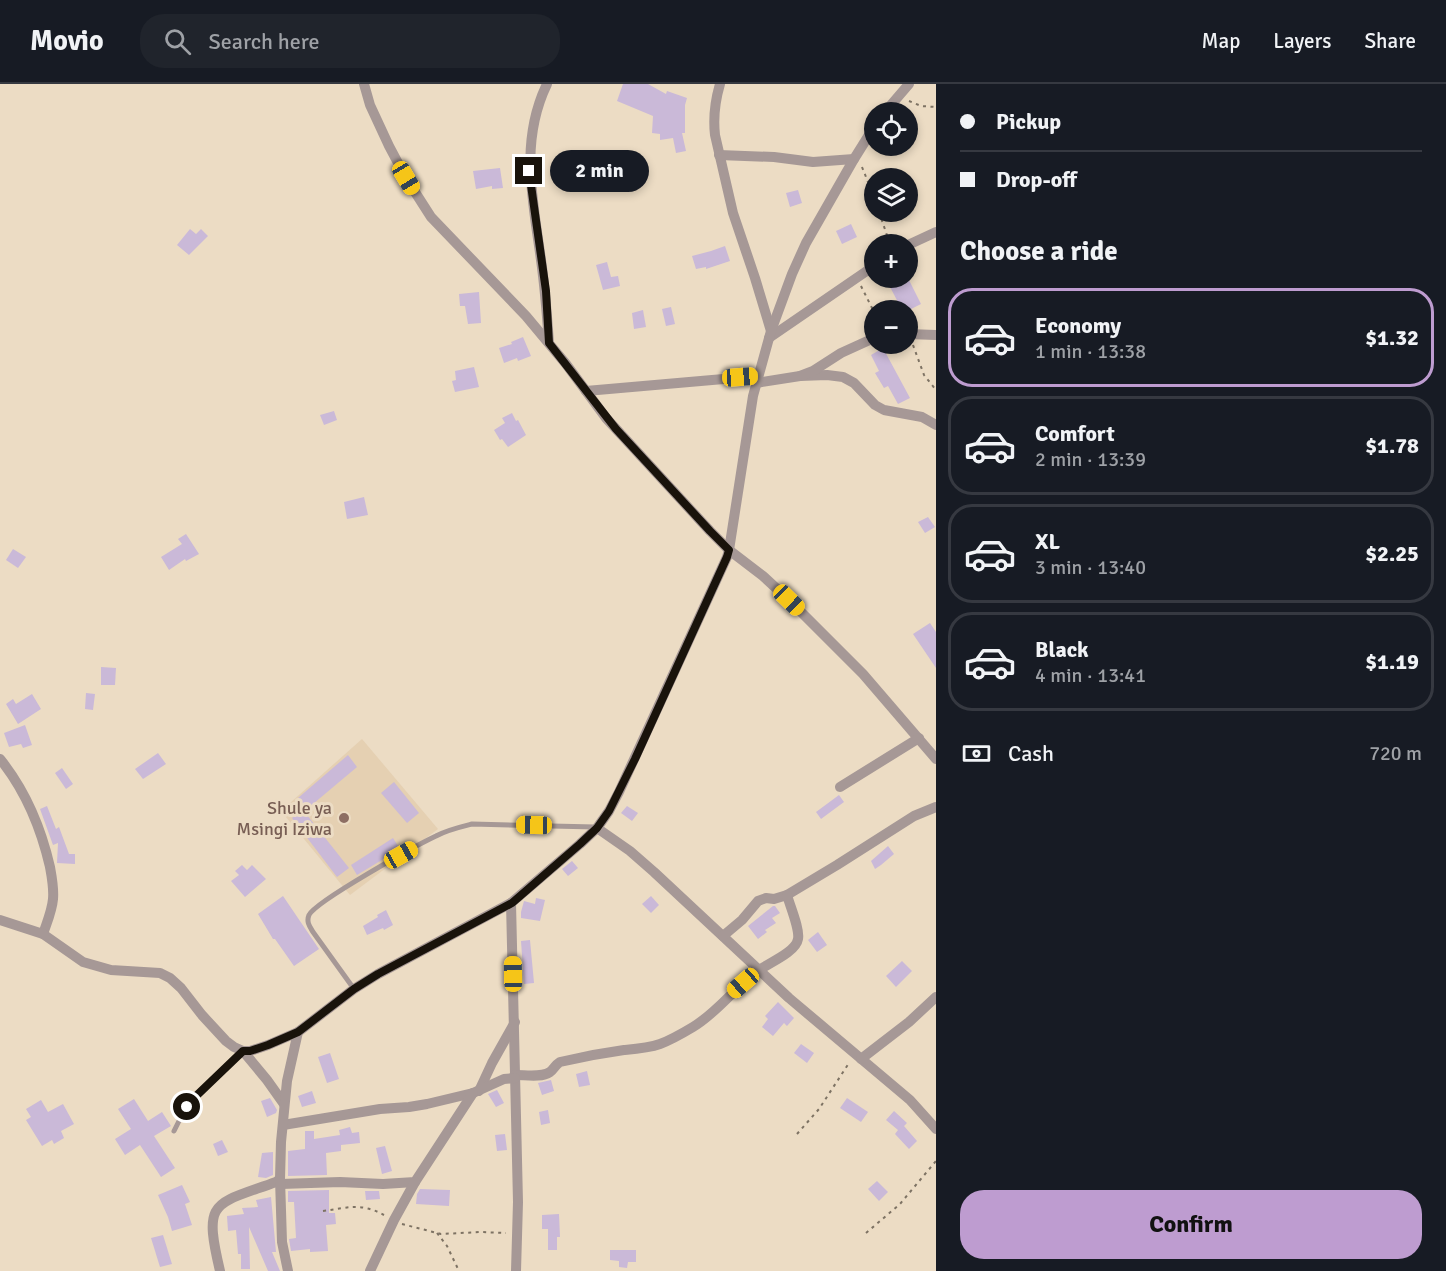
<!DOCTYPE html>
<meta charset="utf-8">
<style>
body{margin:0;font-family:Signika,sans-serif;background:#20242c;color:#f1f3f6;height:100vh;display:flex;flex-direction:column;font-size:22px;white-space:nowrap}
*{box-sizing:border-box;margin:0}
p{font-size:20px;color:#9ea1a6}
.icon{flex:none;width:33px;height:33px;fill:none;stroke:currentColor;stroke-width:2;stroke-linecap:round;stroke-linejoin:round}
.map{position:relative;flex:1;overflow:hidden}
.details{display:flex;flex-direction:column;background:#171b24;width:510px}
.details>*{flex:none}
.top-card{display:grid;align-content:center;height:132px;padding:0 24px;background:#171b24}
.fabs{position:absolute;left:864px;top:18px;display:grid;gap:12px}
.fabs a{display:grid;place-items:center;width:54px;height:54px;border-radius:50%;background:#171b24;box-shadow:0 3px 9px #0003;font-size:30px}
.end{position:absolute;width:27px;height:27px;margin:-14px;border:8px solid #19130b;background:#fff;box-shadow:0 0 0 3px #fff}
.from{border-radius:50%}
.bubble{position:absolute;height:42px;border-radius:21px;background:#171b24;box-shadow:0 3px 9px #0003;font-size:20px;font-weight:700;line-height:42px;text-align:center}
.car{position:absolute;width:18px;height:36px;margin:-18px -9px;border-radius:8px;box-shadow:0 0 4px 2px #0007;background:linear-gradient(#f5c518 24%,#345 0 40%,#f5c518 0 76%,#345 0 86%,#f5c518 0)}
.top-card b{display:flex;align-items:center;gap:21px;height:57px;font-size:22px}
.top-card b+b{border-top:2px solid #363941}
.top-card i{width:15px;height:15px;background:#f1f3f6}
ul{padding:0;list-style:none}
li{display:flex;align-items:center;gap:18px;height:99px;margin:0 12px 9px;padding:0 12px;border:3px solid #363941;border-radius:24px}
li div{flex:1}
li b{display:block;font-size:22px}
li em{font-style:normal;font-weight:700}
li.current{border-color:#be9cd0}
li>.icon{width:54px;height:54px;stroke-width:1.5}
h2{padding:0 24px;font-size:27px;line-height:72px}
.pay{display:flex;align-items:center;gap:15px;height:66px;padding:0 24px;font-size:22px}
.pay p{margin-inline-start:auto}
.action{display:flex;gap:12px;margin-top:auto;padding:12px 24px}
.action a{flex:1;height:69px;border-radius:24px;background:#be9cd0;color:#111;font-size:24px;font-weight:700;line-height:69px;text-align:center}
header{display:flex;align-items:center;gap:36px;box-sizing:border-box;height:84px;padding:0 30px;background:#171b24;border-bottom:2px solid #363941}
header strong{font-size:28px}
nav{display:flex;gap:33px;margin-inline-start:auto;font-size:21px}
.search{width:420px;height:54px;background:#20242c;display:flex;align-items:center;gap:15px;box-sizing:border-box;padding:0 21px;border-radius:24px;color:#9ea1a6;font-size:22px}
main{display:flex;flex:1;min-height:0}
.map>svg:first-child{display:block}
.built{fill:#e5d0b2}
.building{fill:#cab9d8}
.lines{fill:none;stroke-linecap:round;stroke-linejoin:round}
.path{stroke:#7d7263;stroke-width:2;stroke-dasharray:3 4.5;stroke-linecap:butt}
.lane{stroke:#a69896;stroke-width:5}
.street{stroke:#a69896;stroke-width:10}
.route{stroke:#19130b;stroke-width:8}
.education-dot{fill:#8d6e63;stroke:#ecdcc4;stroke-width:2}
.labels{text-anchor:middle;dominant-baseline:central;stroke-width:6;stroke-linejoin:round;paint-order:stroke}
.education-label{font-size:18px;fill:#785e54;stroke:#ecdcc4;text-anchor:end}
</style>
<header>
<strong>Movio</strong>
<div class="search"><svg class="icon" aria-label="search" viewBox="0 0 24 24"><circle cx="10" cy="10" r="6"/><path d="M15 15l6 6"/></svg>Search here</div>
<nav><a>Map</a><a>Layers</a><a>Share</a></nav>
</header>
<main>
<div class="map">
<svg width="936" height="1187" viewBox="0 0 936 1187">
<rect width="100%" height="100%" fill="#ecdcc4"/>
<!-- built -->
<polygon class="built" points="362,655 438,745 350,811 281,727"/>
<!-- building -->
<g class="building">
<polygon points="623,0 648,0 666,10 667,7 687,14 685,21 685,49 682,49 686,67 676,69 673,54 660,56 660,50 652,49 653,32 617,17"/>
<polygon points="500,84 503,104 492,105 492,102 476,105 473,87"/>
<polygon points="798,106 802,119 790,123 786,109"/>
<polygon points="851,140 857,153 842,160 836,147"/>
<polygon points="190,145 196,150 201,145 208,152 189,171 177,161"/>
<polygon points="725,162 730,177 706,185 706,183 696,185 692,172 711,167"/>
<polygon points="607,178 611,193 618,192 620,202 603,206 596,181"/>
<polygon points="899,194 908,194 921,220 909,226 902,226 888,199"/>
<polygon points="479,208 481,239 468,240 465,222 460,222 459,210"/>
<polygon points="671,223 675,240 666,242 662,225"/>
<polygon points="643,226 646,243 634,245 632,229"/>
<polygon points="523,253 531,272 518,277 517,274 504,279 499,264 512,260 511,258"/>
<polygon points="883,264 910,314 898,320 888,302 884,304 875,289 879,287 871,271"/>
<polygon points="474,283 479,303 455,308 452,297 456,296 455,287"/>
<polygon points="334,327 337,336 324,341 320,331"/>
<polygon points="512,329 516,337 518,336 526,351 508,363 502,355 500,356 494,346 505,339 502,334"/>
<polygon points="364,413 368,431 347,435 344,418"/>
<polygon points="928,433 935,443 925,449 918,438"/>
<polygon points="186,450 199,470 186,477 185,475 169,486 161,473 182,460 178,455"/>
<polygon points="13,465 26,473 18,484 6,476"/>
<polygon points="930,539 936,548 936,584 913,550"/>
<polygon points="101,583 116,584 115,601 101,601"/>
<polygon points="86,609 95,610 93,626 85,625"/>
<polygon points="32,610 41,625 18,640 6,620 13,615 16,620"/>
<polygon points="25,641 32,661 23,664 21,660 9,663 4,649"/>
<polygon points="158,669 166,680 143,695 135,685"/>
<polygon points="348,671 357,683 307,725 298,714"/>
<polygon points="62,684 73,700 66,705 55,689"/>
<polygon points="394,698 419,729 407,739 381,709"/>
<polygon points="839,711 844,718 821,735 816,728"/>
<polygon points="47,722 56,745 59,743 69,770 75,770 75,780 57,779 58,759 53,761 40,725"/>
<polygon points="627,722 638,729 632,737 621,729"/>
<polygon points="303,726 349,784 337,793 292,734"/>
<polygon points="393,754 400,765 357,791 351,781"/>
<polygon points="888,762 894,770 881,781 875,785 871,777"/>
<polygon points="572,777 578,784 568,792 562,785"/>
<polygon points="242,781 247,786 252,781 266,795 245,813 231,797 239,791 235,787"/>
<polygon points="283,812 319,865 294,882 275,855 273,855 258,830"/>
<polygon points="651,812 659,821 651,829 642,820"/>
<polygon points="536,814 545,816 540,837 521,834 521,828 524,817 535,820"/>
<polygon points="773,822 775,822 780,829 772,834 776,839 765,846 767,848 758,855 748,842"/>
<polygon points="386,826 393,841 384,846 383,844 367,851 363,842 378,833 377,831"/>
<polygon points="818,848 827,861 817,868 808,856"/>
<polygon points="530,856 534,899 524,900 521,857"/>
<polygon points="902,877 912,887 896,903 886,892"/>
<polygon points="778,918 794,934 787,942 784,939 773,952 762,943 768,935 765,932"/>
<polygon points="801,960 814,969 807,979 794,969"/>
<polygon points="330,969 339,995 327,999 318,973"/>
<polygon points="587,987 590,1001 579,1003 576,990"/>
<polygon points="551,996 554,1007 542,1011 538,999"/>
<polygon points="497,1006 504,1019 496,1023 488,1010"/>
<polygon points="312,1007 316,1019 302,1023 298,1012"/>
<polygon points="270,1014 277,1026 276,1029 267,1033 261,1017"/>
<polygon points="847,1014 868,1028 861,1038 840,1024"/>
<polygon points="134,1015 148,1037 162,1028 171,1042 154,1052 175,1084 161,1093 140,1061 125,1071 115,1055 131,1045 118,1025"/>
<polygon points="41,1016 48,1028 63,1020 74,1040 61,1047 64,1054 54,1060 52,1056 42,1062 26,1036 31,1033 26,1025"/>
<polygon points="548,1026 550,1039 541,1041 539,1028"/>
<polygon points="894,1027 907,1039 904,1042 917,1057 909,1065 895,1050 898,1046 886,1036"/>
<polygon points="350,1043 352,1049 359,1048 360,1059 341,1061 341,1067 326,1069 327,1091 288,1092 288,1067 305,1065 305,1047 314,1047 314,1055 340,1051 339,1046"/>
<polygon points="505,1050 507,1066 497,1067 495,1051"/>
<polygon points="222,1056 228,1068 218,1072 213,1060"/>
<polygon points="385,1062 392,1087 382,1090 376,1064"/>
<polygon points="273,1068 273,1091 266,1094 258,1093 262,1069"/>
<polygon points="877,1097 888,1108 879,1117 868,1105"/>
<polygon points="182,1101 190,1118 185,1120 192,1141 172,1147 168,1133 158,1111"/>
<polygon points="420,1105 450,1106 449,1122 416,1120 417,1110"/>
<polygon points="329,1106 329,1129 335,1129 336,1140 326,1141 328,1167 310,1168 310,1165 291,1167 289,1155 296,1154 294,1118 288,1118 288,1107"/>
<polygon points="365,1107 379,1107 380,1115 366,1116"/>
<polygon points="271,1113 276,1168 272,1168 280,1187 268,1187 249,1143 250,1185 241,1185 241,1170 238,1170 236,1146 228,1147 227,1132 244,1130 242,1124 258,1123 256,1116"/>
<polygon points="559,1130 560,1153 557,1153 557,1166 548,1166 548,1145 542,1145 542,1131"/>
<polygon points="163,1151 172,1180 160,1183 151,1154"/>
<polygon points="610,1166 636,1166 636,1178 628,1178 627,1184 619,1183 619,1177 610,1176"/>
</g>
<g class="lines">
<!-- path -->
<g class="path">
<polyline points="909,17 921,22 936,23"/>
<polyline points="862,83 874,113"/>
<polyline points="879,128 890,160"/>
<polyline points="861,202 874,228"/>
<polyline points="913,261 924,291 936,306"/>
<polyline points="797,1050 819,1025 849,979"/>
<path d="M323 1127C348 1124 360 1118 384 1131"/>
<polyline points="402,1140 441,1150 481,1148 506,1149"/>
<polyline points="437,1149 447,1162 459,1187"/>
<polyline points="866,1149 900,1120 936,1077"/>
</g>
<!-- lane -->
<g class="lane">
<path d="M354 905 313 848C310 843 306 838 309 831 316 817 417 761 436 752 447 746 460 743 472 740L595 743"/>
<polyline points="174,1047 181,1033 194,1013 242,968"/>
</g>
<!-- street -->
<g class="street">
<polyline points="364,0 370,21 389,62 406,94 431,133 526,232 566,280 606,334 710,447 729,466 763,492 789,516 863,590 936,675"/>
<path d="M547 0C519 58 533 116 541 176 545 204 547 231 549 259"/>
<path d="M720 0C715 17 713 33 715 51L733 129 755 194 771 247"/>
<polyline points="885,28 909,0"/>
<polyline points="719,71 774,73 813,78 854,75"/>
<polyline points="908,161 936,148"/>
<polyline points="908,250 936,251"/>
<polyline points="769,254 874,182"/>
<polyline points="800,292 827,291 843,293 854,299 875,321 884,326 922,333 936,341"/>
<polyline points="756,299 800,292 813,287 841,269 874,254"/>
<polyline points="586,307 758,292"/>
<path d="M0 675C25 706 41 744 50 783 52 794 54 804 53 815 52 827 47 838 43 850"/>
<polyline points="840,703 919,654"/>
<polyline points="597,744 630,767 654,788 789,914 910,1016 936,1045"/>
<polyline points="511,819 518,1118 516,1187"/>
<polyline points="0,836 43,850 83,878 111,886 160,889 170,894 181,904 202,931 226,957 234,963 243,967 250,967 268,961 298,948 354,905 378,890 511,819 580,760 597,744 609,727 619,708 727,473 729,466 753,312 771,247 792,190 806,159 854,75 874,43"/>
<polyline points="723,852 742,836 758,817 766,814 774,815 787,811 837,781 914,732 936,723"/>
<polyline points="243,967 267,996 284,1020"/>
<polyline points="861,975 909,938 936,913"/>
<path d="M515 991C526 991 541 994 550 988 554 985 555 981 560 978 581 973 602 969 624 966 636 965 649 964 660 960 671 956 683 949 693 943 718 928 735 903 759 886 769 879 796 868 798 855 800 845 790 822 787 811"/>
<polyline points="479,1007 492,979 515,938"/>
<polyline points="283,1041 380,1025 409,1023 427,1020 473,1009 504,995 515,994"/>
<polyline points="281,1100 340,1098 383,1100 415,1098 473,1009"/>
<path d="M220 1187C203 1115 213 1121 276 1098L280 1095"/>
<polyline points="288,1187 282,1158 280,1095 281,1058 287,997 298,948"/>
<polyline points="370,1187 394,1136 415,1098"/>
</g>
</g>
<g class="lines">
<!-- route -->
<polyline class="route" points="187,1023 194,1014 243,967 250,967 268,961 298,948 354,905 378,890 512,819 580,760 597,744 609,727 635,675 727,473 729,466 710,447 616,345 549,259 546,207 529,87"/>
</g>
<!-- markers -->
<circle class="education-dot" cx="344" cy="734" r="6"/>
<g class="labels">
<!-- education labels -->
<g class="education-label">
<text x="332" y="724">Shule ya<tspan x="332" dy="21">Msingi Iziwa</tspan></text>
</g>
</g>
</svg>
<div class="fabs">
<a><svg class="icon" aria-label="locate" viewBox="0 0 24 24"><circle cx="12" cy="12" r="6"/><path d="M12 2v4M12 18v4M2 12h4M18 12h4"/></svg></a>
<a><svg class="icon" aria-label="layers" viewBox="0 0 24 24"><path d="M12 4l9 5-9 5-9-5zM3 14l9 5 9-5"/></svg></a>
<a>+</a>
<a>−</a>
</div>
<i class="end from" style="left:187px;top:1023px"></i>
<i class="end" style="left:529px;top:87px"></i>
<div class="bubble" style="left:550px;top:66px;width:99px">2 min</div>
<i class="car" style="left:406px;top:94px;rotate:149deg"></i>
<i class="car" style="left:740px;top:293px;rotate:86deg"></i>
<i class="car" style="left:789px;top:516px;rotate:134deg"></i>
<i class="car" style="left:534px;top:741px;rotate:271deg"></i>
<i class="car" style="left:401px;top:771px;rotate:61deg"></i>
<i class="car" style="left:513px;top:890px;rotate:359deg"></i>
<i class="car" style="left:743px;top:899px;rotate:229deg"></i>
</div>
<section class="details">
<div class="top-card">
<b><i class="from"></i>Pickup</b>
<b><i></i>Drop-off</b>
</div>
<h2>Choose a ride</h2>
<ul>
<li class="current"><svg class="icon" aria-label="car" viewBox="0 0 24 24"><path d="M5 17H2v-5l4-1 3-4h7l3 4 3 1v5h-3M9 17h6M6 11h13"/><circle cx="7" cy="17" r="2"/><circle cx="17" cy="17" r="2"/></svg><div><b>Economy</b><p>1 min · 13:38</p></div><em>$1.32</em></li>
<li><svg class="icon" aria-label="car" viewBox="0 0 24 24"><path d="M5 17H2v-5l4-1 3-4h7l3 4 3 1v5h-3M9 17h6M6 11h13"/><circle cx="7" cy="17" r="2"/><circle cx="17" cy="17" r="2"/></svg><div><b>Comfort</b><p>2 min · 13:39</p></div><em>$1.78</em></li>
<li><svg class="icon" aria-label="car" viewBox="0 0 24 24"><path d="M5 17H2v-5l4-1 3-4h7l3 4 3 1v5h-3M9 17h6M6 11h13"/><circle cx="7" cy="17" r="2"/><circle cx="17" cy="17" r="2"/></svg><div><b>XL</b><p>3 min · 13:40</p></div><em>$2.25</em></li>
<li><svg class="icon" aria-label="car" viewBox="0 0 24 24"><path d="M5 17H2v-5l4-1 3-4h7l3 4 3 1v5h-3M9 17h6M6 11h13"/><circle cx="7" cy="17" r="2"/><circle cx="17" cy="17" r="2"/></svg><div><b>Black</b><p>4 min · 13:41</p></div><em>$1.19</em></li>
</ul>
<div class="pay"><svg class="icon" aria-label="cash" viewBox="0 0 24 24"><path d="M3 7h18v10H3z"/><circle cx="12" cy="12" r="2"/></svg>Cash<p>720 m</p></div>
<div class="action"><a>Confirm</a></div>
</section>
</main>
